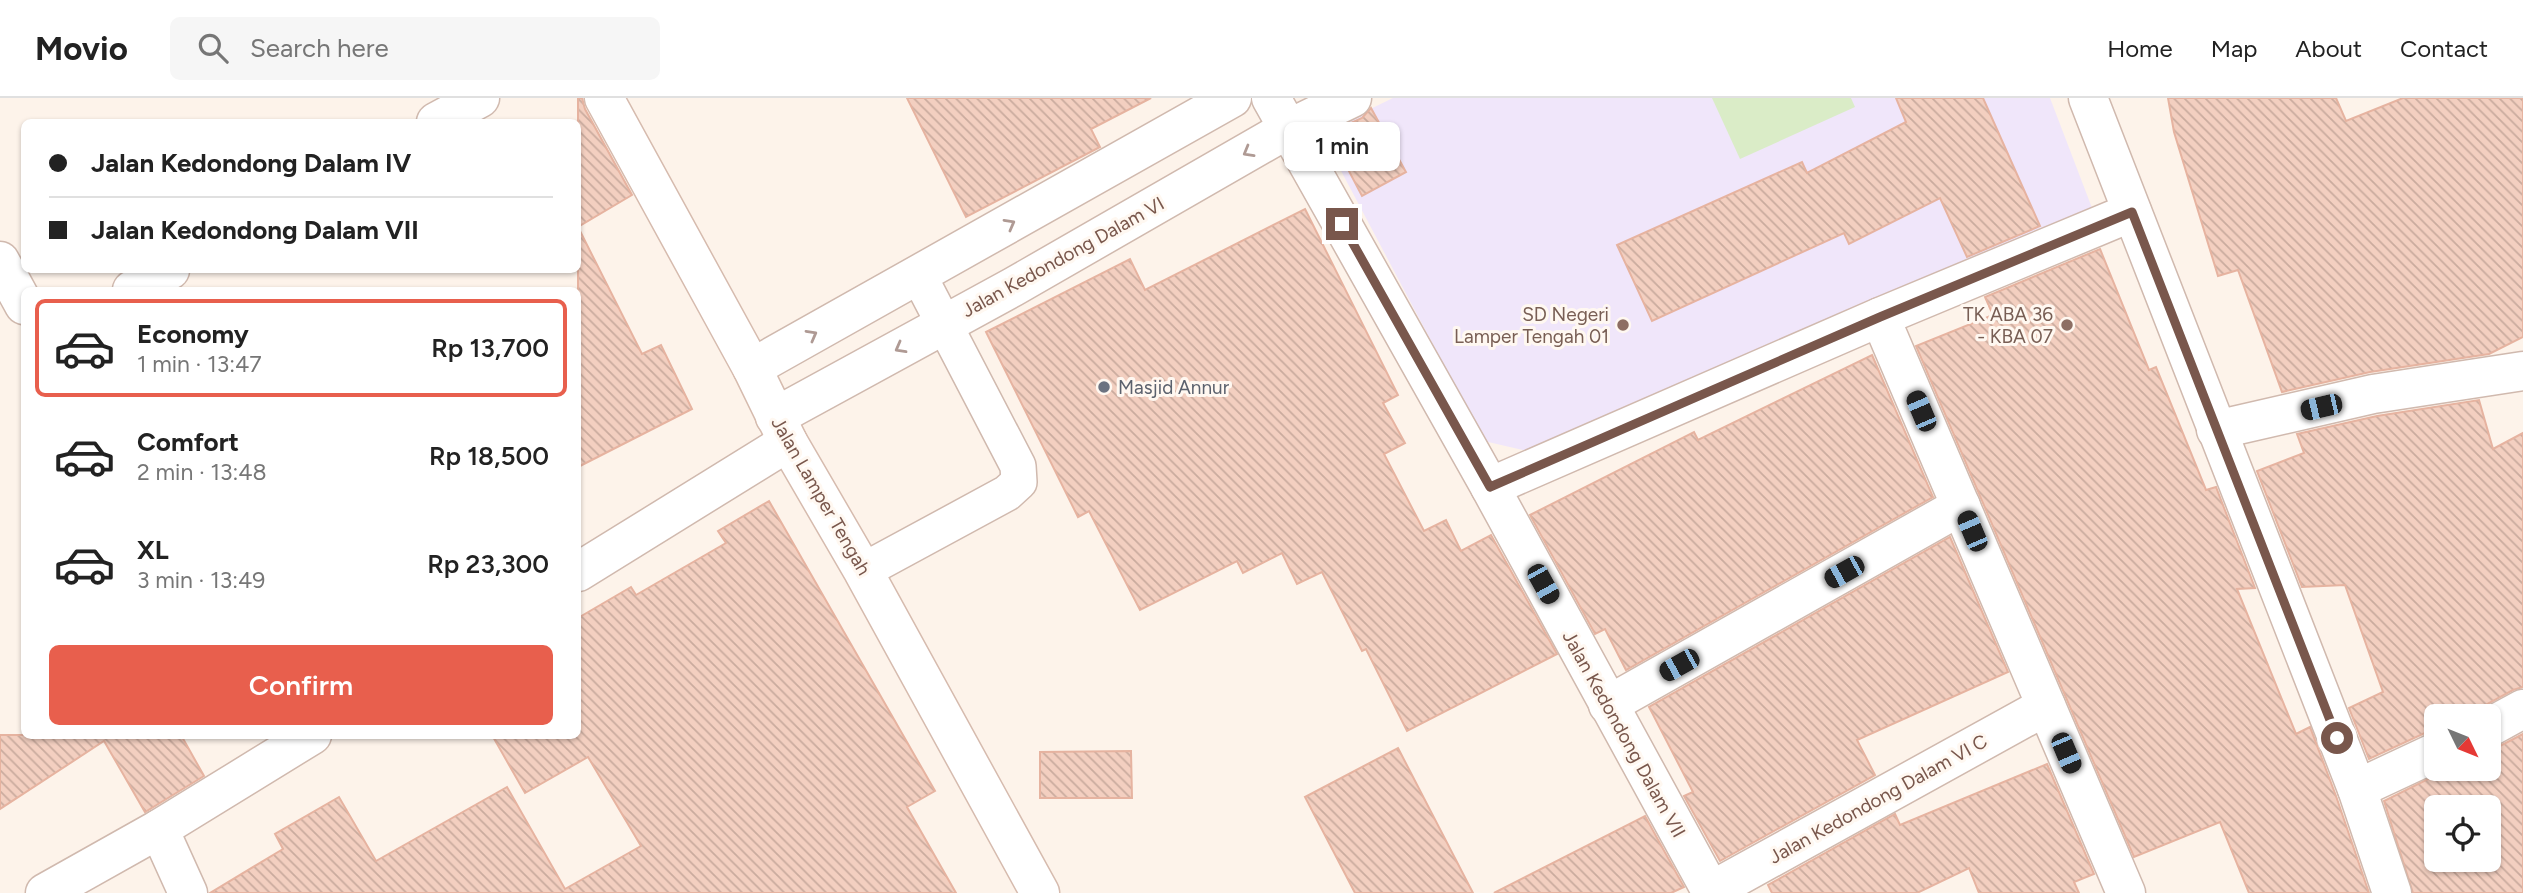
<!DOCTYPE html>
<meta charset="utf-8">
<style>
body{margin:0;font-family:Figtree,sans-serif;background:#f6f6f6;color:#222;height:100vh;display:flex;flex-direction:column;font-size:26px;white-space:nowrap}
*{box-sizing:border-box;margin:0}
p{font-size:23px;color:#767676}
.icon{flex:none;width:38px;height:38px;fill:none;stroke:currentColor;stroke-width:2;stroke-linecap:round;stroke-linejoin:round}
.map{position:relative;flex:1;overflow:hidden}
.details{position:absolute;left:21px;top:189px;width:560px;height:452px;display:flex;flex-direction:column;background:#fff;border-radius:10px;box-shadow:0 2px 5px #0004}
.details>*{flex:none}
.top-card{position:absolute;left:21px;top:21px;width:560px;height:154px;border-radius:10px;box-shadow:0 2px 5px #0004;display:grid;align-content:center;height:154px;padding:0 28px;background:#fff}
.needle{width:46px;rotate:133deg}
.controls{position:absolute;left:2424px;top:606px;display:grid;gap:14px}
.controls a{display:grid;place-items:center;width:77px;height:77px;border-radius:10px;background:#fff;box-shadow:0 2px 5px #0004;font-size:35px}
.end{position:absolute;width:32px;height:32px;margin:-16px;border:9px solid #79574c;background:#fff;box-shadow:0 0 0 4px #fff}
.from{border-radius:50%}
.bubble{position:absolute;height:49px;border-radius:10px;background:#fff;box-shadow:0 2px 5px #0004;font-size:23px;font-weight:600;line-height:49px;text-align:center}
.car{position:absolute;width:21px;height:42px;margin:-21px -10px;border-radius:9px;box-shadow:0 0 5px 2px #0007;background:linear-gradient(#222 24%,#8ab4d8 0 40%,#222 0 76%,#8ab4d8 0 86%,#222 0)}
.top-card b{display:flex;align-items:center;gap:24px;height:66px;font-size:26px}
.top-card b+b{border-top:2px solid #e0e0e0}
.top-card i{width:18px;height:18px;background:#222}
ul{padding:12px 0 0;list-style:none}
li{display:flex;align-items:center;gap:21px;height:98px;margin:0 14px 10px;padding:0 14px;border:4px solid transparent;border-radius:10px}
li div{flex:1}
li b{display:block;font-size:26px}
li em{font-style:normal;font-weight:600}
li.active{border-color:#e85f4d}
li>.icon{width:63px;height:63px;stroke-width:1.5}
.action{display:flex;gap:14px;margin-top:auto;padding:14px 28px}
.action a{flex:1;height:80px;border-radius:10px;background:#e85f4d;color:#fff;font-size:28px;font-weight:600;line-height:80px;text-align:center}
header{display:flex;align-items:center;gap:42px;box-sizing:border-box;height:98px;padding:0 35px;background:#fff;border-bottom:2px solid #e0e0e0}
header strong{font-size:33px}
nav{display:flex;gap:38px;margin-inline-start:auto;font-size:24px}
.search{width:490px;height:63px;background:#f6f6f6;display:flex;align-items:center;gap:18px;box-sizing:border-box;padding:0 24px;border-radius:10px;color:#767676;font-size:26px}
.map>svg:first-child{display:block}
.education{fill:#f0e6fa}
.pitch{fill:#daecc7}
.building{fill:url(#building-back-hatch);stroke:#e6b3a0;stroke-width:2;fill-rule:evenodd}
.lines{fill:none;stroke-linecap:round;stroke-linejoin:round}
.service-casing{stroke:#d0b9ae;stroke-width:38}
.minor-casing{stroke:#d0b9ae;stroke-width:41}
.secondary-casing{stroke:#d6bbae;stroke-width:41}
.service{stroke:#fff;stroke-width:35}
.minor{stroke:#fff;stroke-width:38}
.secondary{stroke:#fff;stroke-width:38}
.oneway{stroke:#af9a94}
.route{stroke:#79574c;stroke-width:9}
.education-dot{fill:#8d6e63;stroke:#fff8f1;stroke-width:2.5}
.worship-dot{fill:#6b7280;stroke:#fff8f1;stroke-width:2.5}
.labels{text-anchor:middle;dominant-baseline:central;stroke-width:6;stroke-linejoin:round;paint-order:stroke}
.street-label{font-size:19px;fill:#79574c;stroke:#fff8f1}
.education-label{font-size:19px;fill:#785e54;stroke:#fff8f1;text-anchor:end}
.worship-label{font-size:19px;fill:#5b616d;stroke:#fff8f1;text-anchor:start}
</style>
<header>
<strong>Movio</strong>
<div class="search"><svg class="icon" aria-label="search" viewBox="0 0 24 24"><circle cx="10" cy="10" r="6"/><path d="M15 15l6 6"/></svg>Search here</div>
<nav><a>Home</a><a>Map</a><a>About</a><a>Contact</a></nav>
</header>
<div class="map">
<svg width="2523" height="795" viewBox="0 0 2523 795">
<defs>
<pattern id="building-back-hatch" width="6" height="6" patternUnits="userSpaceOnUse" patternTransform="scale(1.75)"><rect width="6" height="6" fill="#f3cfc0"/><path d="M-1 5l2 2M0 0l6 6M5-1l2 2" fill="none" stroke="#caab9e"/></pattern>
</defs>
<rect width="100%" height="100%" fill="#fdf3ea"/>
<!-- education -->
<polygon class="education" points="1393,0 2050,0 2092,110 1531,354 1484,343 1321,35"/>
<!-- pitch -->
<polygon class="pitch" points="1712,0 1851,0 1855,9 1740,61"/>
<!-- building -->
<g class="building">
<polygon points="578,0 582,0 585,11 632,97 578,129 642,256 661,247 692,311 578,369"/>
<polygon points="907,0 1151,0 1091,31 1100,49 966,119"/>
<polygon points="1896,0 1983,0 2040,128 1967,159 1940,100 1849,146 1844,135 1652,223 1617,147 1802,64 1807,75 1906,24"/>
<polygon points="2168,0 2336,0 2346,23 2403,0 2523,0 2523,239 2489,256 2370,274 2282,294 2238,172 2218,178 2174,34"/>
<polygon points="1371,10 1406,74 1362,98 1329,35 1362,20"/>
<polygon points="1305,111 1398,297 1383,305 1405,345 1384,356 1424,433 1446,422 1461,453 1491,437 1557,556 1407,633 1366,551 1362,553 1322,474 1297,486 1282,455 1243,475 1237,463 1140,512 1089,413 1078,419 986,234 1130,161 1145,192"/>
<polygon points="2100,151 2149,272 2156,269 2206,392 2216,389 2255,490 2237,491 2296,636 2310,629 2336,698 2369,795 2249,795 2220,724 2134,759 1916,248 1993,217 1985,199"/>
<polygon points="1872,257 1933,399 1626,572 1605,531 1595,536 1530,417 1694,334 1698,342"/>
<polygon points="2479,302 2493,351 2523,335 2523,589 2513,592 2478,611 2470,618 2436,618 2436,632 2427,634 2369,661 2349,610 2383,594 2345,487 2302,489 2257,373 2304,355 2297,336 2377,318"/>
<polygon points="769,403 935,693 907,709 956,795 210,795 283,751 275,736 339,699 376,763 507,689 565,791 641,748 588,659 525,695 492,637 578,637 578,520 631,489 636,497 726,445 718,433"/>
<polygon points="1950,439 2008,574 1857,642 1875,677 1720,763 1684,698 1693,694 1649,609"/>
<path d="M2523 636V795H2413L2384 703 2450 670H2488V652L2498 649ZM2436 709H2488V761H2436Z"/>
<polygon points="0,637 181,637 204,678 145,714 104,643 0,711"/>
<polygon points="1398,650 1473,795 1355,795 1305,699"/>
<polygon points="1131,653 1132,700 1040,700 1040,654"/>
<polygon points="2047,666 2094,776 2074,784 2079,795 1979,795 1969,770 1917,795 1772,795 1768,787 1895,716 1900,727"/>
<polygon points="1645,718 1684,789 1671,795 1494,795"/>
</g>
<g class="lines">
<!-- service casing -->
<g class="service-casing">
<polyline id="service" points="863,473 1007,395 1019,384 1018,368 919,178"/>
</g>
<!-- minor casing -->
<g class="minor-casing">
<g id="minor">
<polyline points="1271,0 1490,389 1712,795"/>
<polyline points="2088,0 2357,691 2392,795"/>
<polyline points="436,24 480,0"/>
<polyline points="0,163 24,207"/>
<polyline points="132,192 170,172"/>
<polyline points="1880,219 2126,795"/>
<polyline points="752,270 1232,0"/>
<polyline points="775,319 1013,189 1288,31 1352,0"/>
<polyline points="2216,332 2373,296 2523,273"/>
<polyline points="1490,389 1880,219 2132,114"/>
<polyline points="578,474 788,344"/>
<polyline points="1608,607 1961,408"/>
<polyline points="2488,630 2523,611"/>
<polyline points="2357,691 2436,654"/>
<polyline points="159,731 188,795"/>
<polyline points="1711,793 2046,608"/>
<polyline points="45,795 159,731 312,637"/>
</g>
</g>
<!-- secondary casing -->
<g class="secondary-casing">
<polyline id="secondary" points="604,0 752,270 788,344 863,473 1040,795"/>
</g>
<!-- service -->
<use href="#service" class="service"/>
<!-- minor -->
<use href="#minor" class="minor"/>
<!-- secondary -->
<use href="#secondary" class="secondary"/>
</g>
<!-- one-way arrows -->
<defs><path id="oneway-chevron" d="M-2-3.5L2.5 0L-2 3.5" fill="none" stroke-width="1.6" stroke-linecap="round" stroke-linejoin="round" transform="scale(1.75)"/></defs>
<g class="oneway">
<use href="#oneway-chevron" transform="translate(1248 54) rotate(150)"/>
<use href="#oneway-chevron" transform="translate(1010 126) rotate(-29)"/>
<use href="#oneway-chevron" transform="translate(812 237) rotate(-29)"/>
<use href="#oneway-chevron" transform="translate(900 250) rotate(151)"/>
</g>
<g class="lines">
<!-- route -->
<polyline class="route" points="1342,126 1490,389 1880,219 2132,114 2337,640"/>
</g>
<!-- markers -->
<g class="education-dot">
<circle cx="1623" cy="227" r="7"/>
<circle cx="2067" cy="227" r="7"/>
</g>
<circle class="worship-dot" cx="1104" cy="289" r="7"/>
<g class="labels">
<!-- street labels -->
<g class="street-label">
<text transform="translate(1063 159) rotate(-29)">Jalan Kedondong Dalam VI</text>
<text transform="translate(821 398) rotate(60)">Jalan Lamper Tengah</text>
<text transform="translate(1624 636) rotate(61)">Jalan Kedondong Dalam VII</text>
<text transform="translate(1878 701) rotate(-29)">Jalan Kedondong Dalam VI C</text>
</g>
<!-- education labels -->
<g class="education-label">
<text x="1609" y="216">SD Negeri<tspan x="1609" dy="22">Lamper Tengah 01</tspan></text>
<text x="2053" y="216">TK ABA 36<tspan x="2053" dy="22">- KBA 07</tspan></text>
</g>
<!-- worship labels -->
<g class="worship-label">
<text x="1118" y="289">Masjid Annur</text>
</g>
</g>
</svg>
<div class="controls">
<a><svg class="needle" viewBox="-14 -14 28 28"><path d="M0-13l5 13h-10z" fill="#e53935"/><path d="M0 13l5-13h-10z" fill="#767676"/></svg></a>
<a><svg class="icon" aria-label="locate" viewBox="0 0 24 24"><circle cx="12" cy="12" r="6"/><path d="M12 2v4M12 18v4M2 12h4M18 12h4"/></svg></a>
</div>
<i class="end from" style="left:2337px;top:640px"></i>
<i class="end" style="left:1342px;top:126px"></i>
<div class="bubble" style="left:1284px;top:24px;width:116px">1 min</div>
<i class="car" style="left:2321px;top:309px;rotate:257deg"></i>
<i class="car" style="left:1921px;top:313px;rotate:337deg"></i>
<i class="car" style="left:1972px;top:433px;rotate:337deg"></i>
<i class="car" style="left:1844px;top:474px;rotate:241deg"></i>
<i class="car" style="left:1543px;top:486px;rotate:151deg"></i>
<i class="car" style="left:1679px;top:567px;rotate:241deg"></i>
<i class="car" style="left:2066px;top:655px;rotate:157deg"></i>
<div class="top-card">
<b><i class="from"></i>Jalan Kedondong Dalam IV</b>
<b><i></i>Jalan Kedondong Dalam VII</b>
</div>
<section class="details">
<ul>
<li class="active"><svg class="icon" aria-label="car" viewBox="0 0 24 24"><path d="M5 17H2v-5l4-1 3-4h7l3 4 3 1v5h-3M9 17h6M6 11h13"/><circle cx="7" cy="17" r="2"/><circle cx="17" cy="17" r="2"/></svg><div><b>Economy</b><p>1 min · 13:47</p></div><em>Rp 13,700</em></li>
<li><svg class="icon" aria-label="car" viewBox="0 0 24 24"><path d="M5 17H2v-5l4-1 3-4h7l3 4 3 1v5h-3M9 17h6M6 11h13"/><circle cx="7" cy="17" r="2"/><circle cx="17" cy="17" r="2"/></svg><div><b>Comfort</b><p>2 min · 13:48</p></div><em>Rp 18,500</em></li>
<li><svg class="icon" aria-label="car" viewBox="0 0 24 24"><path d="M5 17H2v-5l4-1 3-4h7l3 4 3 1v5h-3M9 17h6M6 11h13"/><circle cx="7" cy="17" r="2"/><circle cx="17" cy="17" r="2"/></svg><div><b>XL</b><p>3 min · 13:49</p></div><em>Rp 23,300</em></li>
</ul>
<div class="action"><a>Confirm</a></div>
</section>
</div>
